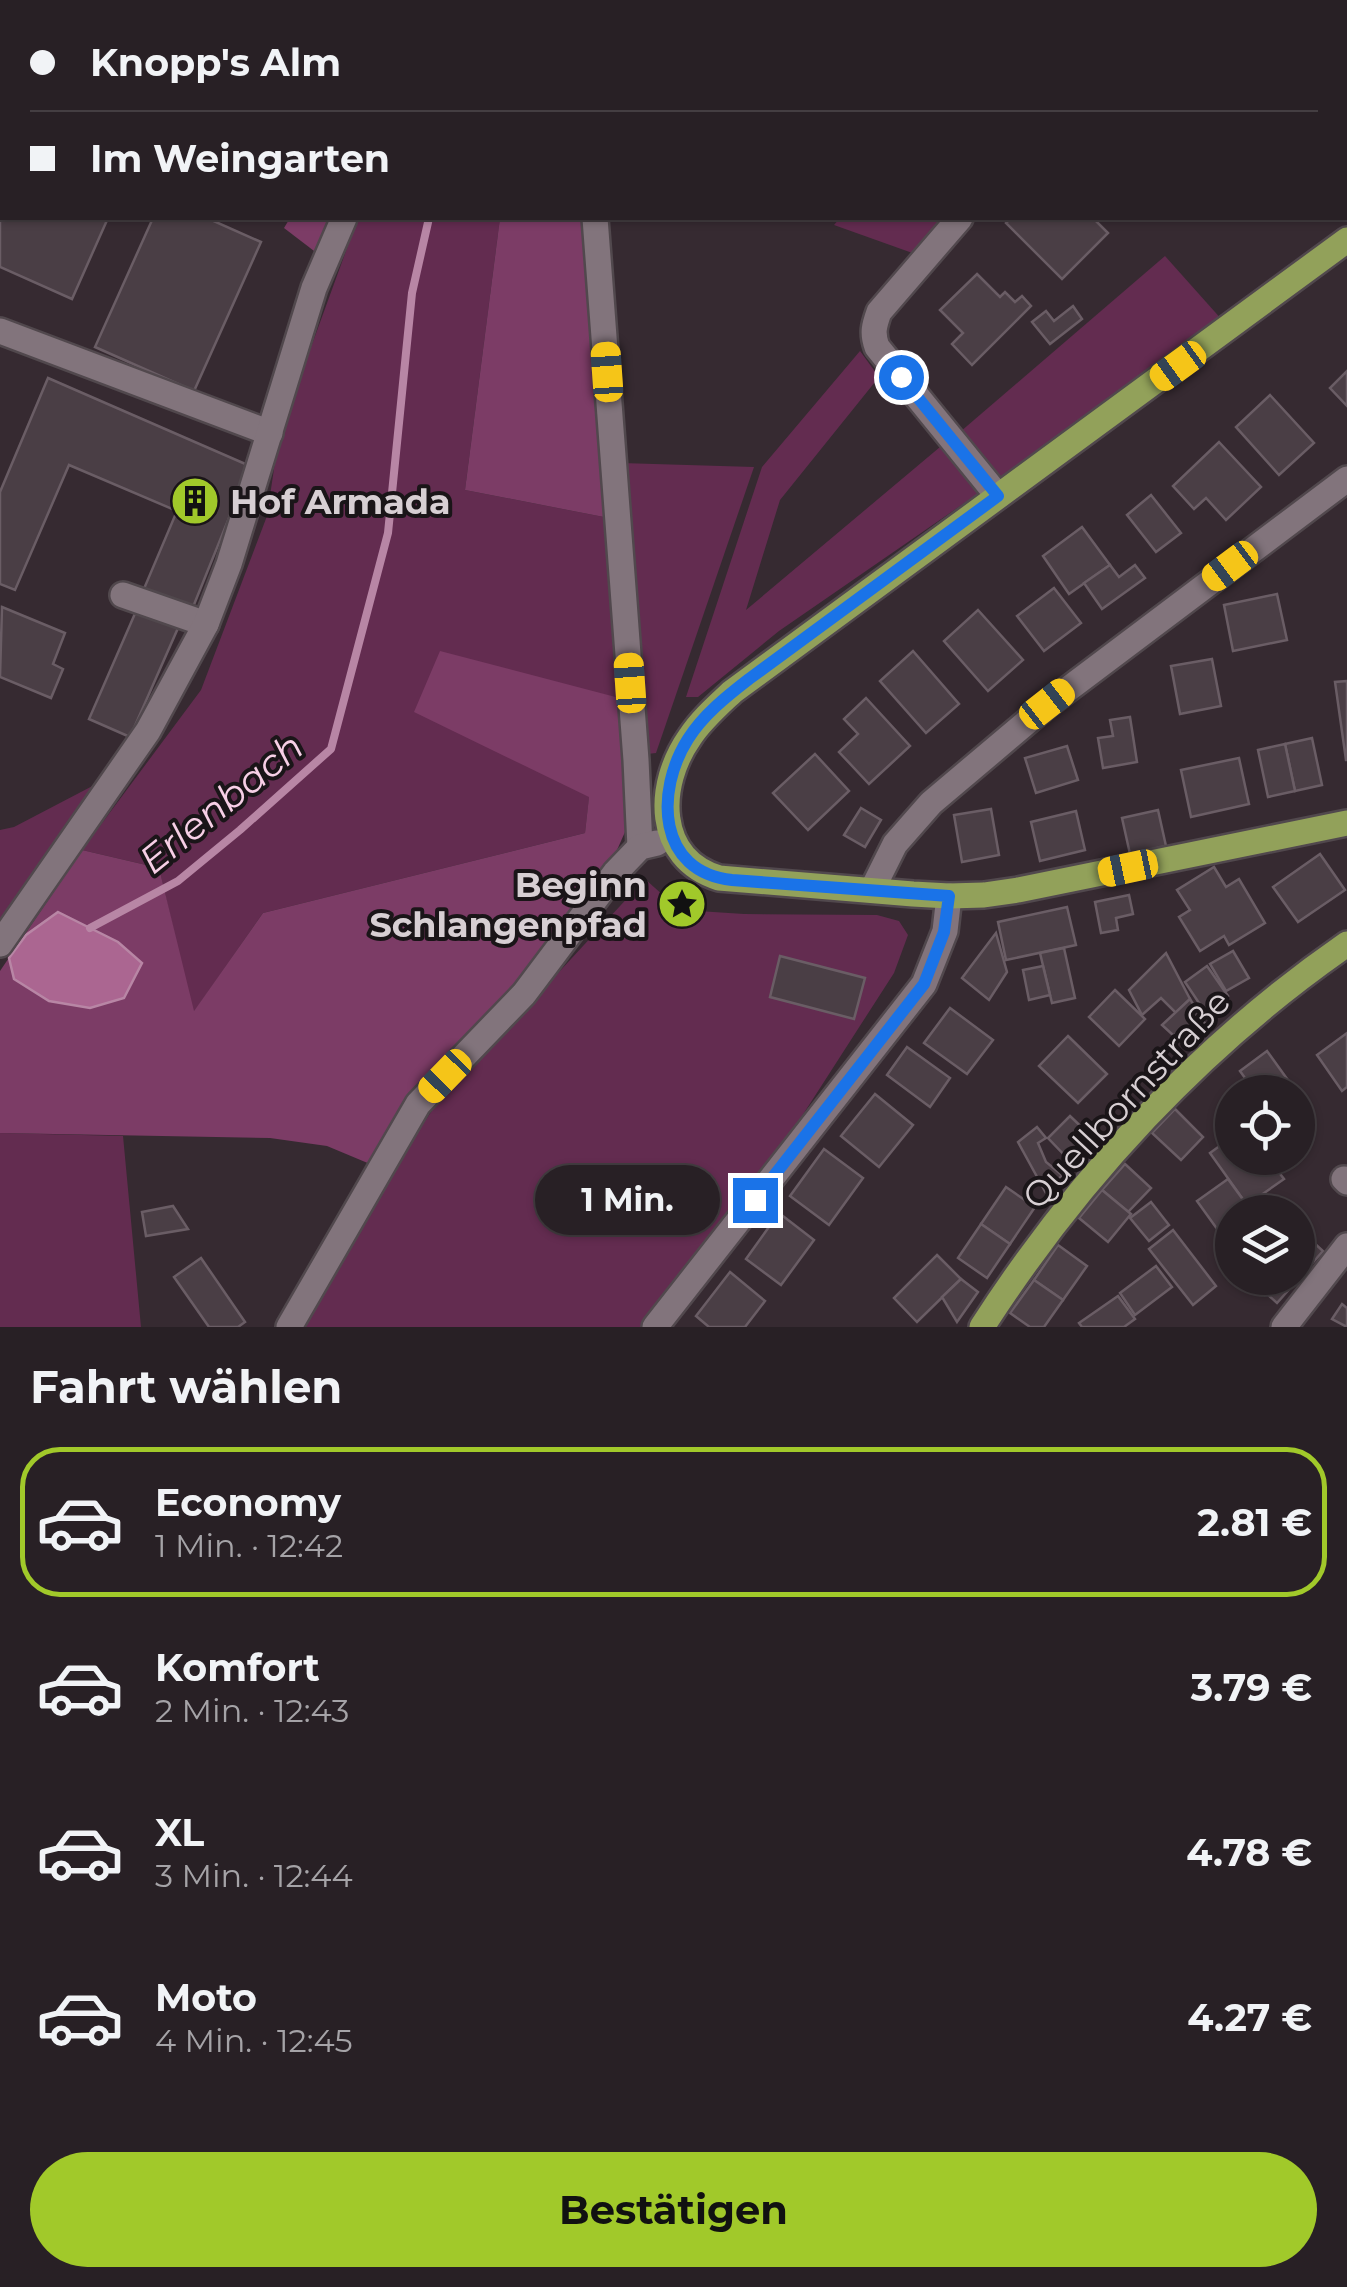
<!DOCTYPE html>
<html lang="de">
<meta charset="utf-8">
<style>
body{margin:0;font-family:Montserrat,sans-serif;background:#342d32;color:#f1f3f6;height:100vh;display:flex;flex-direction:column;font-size:38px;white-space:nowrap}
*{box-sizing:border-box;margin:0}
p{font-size:32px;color:#a5a3a7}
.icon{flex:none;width:55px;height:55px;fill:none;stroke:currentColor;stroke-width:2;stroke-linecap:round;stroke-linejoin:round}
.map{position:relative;height:1327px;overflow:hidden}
.details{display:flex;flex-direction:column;background:#282025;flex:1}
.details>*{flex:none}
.banner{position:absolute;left:0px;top:0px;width:1348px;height:220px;box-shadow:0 2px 8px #0004,0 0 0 2px #443e42;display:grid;align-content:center;height:220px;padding:0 30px;background:#282025}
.buttons{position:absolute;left:1215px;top:1075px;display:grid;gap:20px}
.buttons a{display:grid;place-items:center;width:100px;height:100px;border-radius:50%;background:#282025;box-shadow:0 2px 8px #0004,0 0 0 2px #443e42;font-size:50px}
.end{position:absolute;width:45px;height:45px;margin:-22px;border:12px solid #1a73e8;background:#fff;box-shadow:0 0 0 5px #fff}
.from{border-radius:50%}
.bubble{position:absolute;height:70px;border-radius:35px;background:#282025;box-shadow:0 2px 8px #0004,0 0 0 2px #443e42;font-size:32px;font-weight:700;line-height:70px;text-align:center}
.car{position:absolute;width:30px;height:60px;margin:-30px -15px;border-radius:12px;box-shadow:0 0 8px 2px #0007;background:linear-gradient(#f5c518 24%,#345 0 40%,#f5c518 0 76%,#345 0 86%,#f5c518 0)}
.banner b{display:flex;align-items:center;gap:35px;height:95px;font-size:38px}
.banner b+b{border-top:2px solid #443e42}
.banner i{width:25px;height:25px;background:#f1f3f6}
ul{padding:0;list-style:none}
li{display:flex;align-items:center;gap:30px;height:150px;margin:0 20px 15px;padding:0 10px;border:5px solid transparent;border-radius:40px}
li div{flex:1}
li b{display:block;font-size:38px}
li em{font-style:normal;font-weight:700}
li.on{border-color:#a1c92a}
li>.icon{width:90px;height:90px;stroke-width:1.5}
h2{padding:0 30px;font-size:45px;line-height:120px}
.primary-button{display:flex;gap:20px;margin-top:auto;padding:20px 30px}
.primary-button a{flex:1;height:115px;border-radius:60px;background:#a1c92a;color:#111;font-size:40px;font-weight:700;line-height:115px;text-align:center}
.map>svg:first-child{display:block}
.green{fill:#632c50}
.forest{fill:#7c3c66}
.water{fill:#ab6691;stroke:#b886a5;stroke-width:2.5}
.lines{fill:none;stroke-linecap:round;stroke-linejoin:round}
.stream{stroke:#b886a5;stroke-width:8}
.building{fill:#4a3e45;stroke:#6a5d65;stroke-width:2.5}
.minor-casing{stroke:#51484d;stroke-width:30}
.major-casing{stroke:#51484d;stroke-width:30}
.minor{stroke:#82747c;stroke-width:25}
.major{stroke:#92a15a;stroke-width:25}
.route{stroke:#1a73e8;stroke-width:12}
.labels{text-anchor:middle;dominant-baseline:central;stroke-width:8;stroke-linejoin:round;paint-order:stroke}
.poi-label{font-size:35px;font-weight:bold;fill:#d7cfd3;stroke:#1a1518;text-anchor:start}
.street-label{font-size:35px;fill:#d7cfd3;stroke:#1a1518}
.water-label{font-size:38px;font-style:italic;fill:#f7cfe6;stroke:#1a1518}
</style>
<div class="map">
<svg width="1347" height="1327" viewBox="0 0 1347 1327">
<rect width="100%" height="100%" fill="#362a31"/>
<!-- green -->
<g class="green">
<polygon points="455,0 679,0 677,2 453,2"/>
<polygon points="682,0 1182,0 1179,2 682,2"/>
<polygon points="358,218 500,218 465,490 609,518 627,700 589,798 585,833 263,913 193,1013 159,868 82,850 201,690 267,516 279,435"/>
<polygon points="840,218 951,218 918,255 834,225"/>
<polygon points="1165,256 1223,321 999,480 960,432"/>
<polygon points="860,351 879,377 780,500 746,610 940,447 979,493 779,631 698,697 686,697 762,467"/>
<polygon points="621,463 754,467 656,753 647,754"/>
<polygon points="102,781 0,931 0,830 14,827"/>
<polygon points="645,879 674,905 698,911 744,914 877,915 899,921 908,935 894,973 802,1116 644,1327 293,1327 332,1261 435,1106"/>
<polygon points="0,1133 123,1136 141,1327 0,1327"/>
</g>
<!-- forest -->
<g class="forest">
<polygon points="713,0 1014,0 1012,2 712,2"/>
<polygon points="290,218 335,218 318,254 284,228"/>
<polygon points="500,218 586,218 609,518 465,490"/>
<polygon points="440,651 627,700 632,816 610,866 370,1164 327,1146 270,1138 0,1133 0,971 82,850 159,868 194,1011 263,913 585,833 589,797 414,712"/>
</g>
<!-- water -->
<polygon class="water" points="58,912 118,942 142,963 124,998 90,1008 49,1001 14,979 9,958 26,935"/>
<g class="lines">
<!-- stream -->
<g class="stream">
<polyline points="599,2 602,0"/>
<polyline points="90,928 178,881 240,830 331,749 388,533 412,293 429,218"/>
</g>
</g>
<!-- building -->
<g class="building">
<polygon points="2,174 2,218 108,218 72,299 0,267 0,180"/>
<polygon points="153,218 207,218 261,242 194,391 95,347"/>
<polygon points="1011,218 1093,218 1108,233 1062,279 1006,223"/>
<polygon points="977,274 1000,297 1005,292 1015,302 1022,296 1031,306 972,365 952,344 963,333 940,310"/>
<polygon points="1073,306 1082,319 1050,344 1032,322 1046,311 1054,321"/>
<polygon points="1347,371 1347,406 1330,388"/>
<polygon points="48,378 250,466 191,612 143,591 177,511 69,465 15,590 0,584 0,492"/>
<polygon points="1270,395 1314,443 1279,475 1236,427"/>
<polygon points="1219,442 1261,487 1226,520 1206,498 1194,509 1173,486"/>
<polygon points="1151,495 1181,533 1156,552 1127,515"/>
<polygon points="1082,527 1110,565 1069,594 1043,556"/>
<polygon points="1110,565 1119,577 1135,565 1145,578 1102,609 1084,583"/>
<polygon points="1054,588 1081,623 1044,651 1017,616"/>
<polygon points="1277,594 1287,640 1233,651 1224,605"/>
<polygon points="2,607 65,633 53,664 63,669 51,698 0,677"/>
<polygon points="137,609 178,628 130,737 89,719"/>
<polygon points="978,610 1023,660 988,691 944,641"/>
<polygon points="913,651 959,704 926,733 880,681"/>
<polygon points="1212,659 1221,706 1180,714 1171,666"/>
<polygon points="1347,681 1347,760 1346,760 1335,682"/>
<polygon points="866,698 910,746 869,784 839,752 858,734 844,719"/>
<polygon points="1130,717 1137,762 1103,768 1098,738 1113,736 1110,720"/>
<polygon points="1312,738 1322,785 1295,791 1285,744"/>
<polygon points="1285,744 1295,791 1268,797 1258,750"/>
<polygon points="1067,746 1078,780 1036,793 1025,758"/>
<polygon points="815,754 849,791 808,830 773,793"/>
<polygon points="1239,758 1249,804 1191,817 1181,770"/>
<polygon points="861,808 881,820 865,847 844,835"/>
<polygon points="991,809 999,855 962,862 954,815"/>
<polygon points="1158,810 1166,846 1130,854 1122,818"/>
<polygon points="1076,811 1085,850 1040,861 1031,822"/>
<polygon points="1320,854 1345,890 1298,922 1273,887"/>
<polygon points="1214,867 1226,887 1239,879 1265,923 1229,945 1224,936 1200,951 1179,917 1190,910 1177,890"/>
<polygon points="1129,895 1133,914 1116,918 1118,930 1101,933 1095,902"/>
<polygon points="1067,907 1076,945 1006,960 998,922"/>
<polygon points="996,933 1007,972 989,1000 962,978"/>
<polygon points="1064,948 1075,998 1052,1003 1040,953"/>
<polygon points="1233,951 1249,978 1226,991 1210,964"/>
<polygon points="1166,953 1190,999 1176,1013 1161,998 1142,1015 1129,990"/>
<polygon points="780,956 865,978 854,1019 770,997"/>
<polygon points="1043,966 1050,995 1029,1000 1023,970"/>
<polygon points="1207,966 1228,996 1205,1012 1185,982"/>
<polygon points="1115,990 1145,1019 1119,1046 1089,1017"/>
<polygon points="1190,999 1206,1025 1186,1047 1162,1025"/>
<polygon points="950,1008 993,1040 967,1074 924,1043"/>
<polygon points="1347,1033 1347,1087 1342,1091 1317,1055"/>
<polygon points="1068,1036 1107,1074 1078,1103 1039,1066"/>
<polygon points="907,1047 950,1078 930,1107 887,1075"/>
<polygon points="1267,1051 1290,1083 1276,1092 1255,1092 1240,1071"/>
<polygon points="875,1094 913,1125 879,1167 841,1136"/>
<polygon points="1175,1109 1203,1137 1181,1160 1152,1133"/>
<polygon points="1070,1116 1093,1138 1070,1161 1048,1138"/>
<polygon points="1037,1127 1046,1138 1038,1143 1046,1162 1062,1175 1047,1195 1018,1142"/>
<polygon points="1232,1137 1232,1158 1268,1158 1284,1179 1247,1205 1210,1153"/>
<polygon points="824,1149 863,1178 829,1225 790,1196"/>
<polygon points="1125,1164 1151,1188 1128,1212 1102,1190"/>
<polygon points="1228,1179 1252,1212 1232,1212 1232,1234 1225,1240 1197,1201"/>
<polygon points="1006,1187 1035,1207 1010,1244 981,1224"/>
<polygon points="1102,1190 1131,1214 1108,1242 1079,1218"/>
<polygon points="1151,1202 1169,1225 1149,1241 1130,1218"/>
<polygon points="173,1206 188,1229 146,1236 142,1212"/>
<polygon points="779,1213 814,1240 781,1285 746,1259"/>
<polygon points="981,1224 1010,1244 987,1278 958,1258"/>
<polygon points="1173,1230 1216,1286 1193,1305 1149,1249"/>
<polygon points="1301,1231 1323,1251 1300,1277 1298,1275 1298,1235"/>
<polygon points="1058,1245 1087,1266 1063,1300 1034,1280"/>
<polygon points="937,1255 961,1279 917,1322 894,1298"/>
<polygon points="201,1258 245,1322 238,1327 209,1327 174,1277"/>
<polygon points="1156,1266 1172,1287 1135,1315 1120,1293"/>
<polygon points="730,1272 765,1301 745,1327 709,1327 696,1316"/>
<polygon points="1298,1275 1300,1277 1277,1303 1255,1283 1260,1278 1298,1278"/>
<polygon points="961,1279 978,1292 957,1322 942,1297"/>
<polygon points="1034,1280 1063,1300 1044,1327 1030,1327 1010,1313"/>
<polygon points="1118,1296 1135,1319 1124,1327 1082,1327 1079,1323"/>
<polygon points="1342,1304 1347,1308 1347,1327 1332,1319"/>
</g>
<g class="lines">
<!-- minor casing -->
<g class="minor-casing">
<g id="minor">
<polyline points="439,2 440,0"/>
<polyline points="689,2 690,0"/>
<polyline points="595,218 636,760 640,847"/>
<path d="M960 218 879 312C874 326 872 333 877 347L998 496"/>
<polyline points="0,331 270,433"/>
<polyline points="123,595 206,624"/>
<polyline points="872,890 895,844 931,803 1047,705 1347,479"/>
<polyline points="0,944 148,731 206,624 229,564 314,288 344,218"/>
<polyline points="1344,1179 1347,1182"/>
<polyline points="289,1327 418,1104 524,994 615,873 640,847 657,843"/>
<polyline points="655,1327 924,984 945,931 949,896"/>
<polyline points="1284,1327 1347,1246"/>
</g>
</g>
<!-- major casing -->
<g class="major-casing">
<g id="major">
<path d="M1347 240 732 692C717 706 701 720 690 737 656 785 655 858 719 878L913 894 949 896 984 895 1018 890 1347 823"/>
<path d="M982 1327C1078 1178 1201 1045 1347 944"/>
</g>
</g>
<!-- minor -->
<use href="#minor" class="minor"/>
<!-- major -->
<use href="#major" class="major"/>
</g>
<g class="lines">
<!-- route -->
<path class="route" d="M755 1200 924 984 944 932 949 896 732 880C657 872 655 791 688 739 703 715 727 696 749 679L998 496 901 377"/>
</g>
<!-- icons -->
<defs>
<g id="building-disc" transform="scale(2.5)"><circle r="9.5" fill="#a1c92a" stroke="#1a1518"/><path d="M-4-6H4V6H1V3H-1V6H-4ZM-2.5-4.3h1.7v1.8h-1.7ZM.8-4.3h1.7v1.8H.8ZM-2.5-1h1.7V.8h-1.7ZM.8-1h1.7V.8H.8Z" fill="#111"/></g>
<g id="sight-disc" transform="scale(2.5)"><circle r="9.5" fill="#a1c92a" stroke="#1a1518"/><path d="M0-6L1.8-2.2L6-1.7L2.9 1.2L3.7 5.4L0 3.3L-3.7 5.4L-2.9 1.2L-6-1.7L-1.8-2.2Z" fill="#111"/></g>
</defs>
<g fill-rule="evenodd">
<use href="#building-disc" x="195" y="501"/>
<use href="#sight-disc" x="682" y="904"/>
</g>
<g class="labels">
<!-- poi labels -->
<g class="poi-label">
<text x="230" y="501">Hof Armada</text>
<text x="647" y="884" text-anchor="end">Beginn<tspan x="647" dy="40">Schlangenpfad</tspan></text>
</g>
<!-- street labels -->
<g class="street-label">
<text transform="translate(1126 1099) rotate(-47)">Quellbornstraße</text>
</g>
<!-- water labels -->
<g class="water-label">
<text transform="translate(221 803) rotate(-39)">Erlenbach</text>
</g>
</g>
</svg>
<div class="buttons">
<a><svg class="icon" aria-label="locate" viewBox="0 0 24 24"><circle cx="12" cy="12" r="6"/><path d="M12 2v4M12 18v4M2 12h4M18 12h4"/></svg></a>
<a><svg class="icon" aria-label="layers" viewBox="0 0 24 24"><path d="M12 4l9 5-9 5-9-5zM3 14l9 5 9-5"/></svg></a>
</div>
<i class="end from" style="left:901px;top:377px"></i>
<i class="end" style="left:755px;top:1200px"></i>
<div class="bubble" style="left:535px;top:1165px;width:185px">1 Min.</div>
<i class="car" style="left:1178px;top:366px;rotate:234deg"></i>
<i class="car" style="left:607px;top:372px;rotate:356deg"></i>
<i class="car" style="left:1230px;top:566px;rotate:233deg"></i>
<i class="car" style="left:630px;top:683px;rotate:356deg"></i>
<i class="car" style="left:1047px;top:704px;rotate:52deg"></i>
<i class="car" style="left:1128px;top:868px;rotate:258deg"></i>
<i class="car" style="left:445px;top:1076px;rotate:224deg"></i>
<div class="banner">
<b><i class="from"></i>Knopp's Alm</b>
<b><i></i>Im Weingarten</b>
</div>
</div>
<section class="details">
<h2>Fahrt wählen</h2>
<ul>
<li class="on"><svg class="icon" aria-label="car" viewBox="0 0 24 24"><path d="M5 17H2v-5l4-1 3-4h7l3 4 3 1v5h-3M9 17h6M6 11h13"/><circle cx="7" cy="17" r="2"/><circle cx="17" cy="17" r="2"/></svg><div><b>Economy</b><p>1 Min. · 12:42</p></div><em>2.81 €</em></li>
<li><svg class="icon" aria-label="car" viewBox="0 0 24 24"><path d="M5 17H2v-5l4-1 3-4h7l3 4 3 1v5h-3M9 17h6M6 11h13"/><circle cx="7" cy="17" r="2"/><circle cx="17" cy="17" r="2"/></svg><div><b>Komfort</b><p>2 Min. · 12:43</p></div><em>3.79 €</em></li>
<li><svg class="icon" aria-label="car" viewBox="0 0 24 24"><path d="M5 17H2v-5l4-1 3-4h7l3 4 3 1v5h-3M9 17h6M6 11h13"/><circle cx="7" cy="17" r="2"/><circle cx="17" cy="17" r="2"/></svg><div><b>XL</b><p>3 Min. · 12:44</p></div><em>4.78 €</em></li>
<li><svg class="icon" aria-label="car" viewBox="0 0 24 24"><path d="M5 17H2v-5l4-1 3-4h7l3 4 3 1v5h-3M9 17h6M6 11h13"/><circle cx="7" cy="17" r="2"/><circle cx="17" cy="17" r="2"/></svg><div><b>Moto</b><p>4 Min. · 12:45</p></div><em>4.27 €</em></li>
</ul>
<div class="primary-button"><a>Bestätigen</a></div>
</section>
